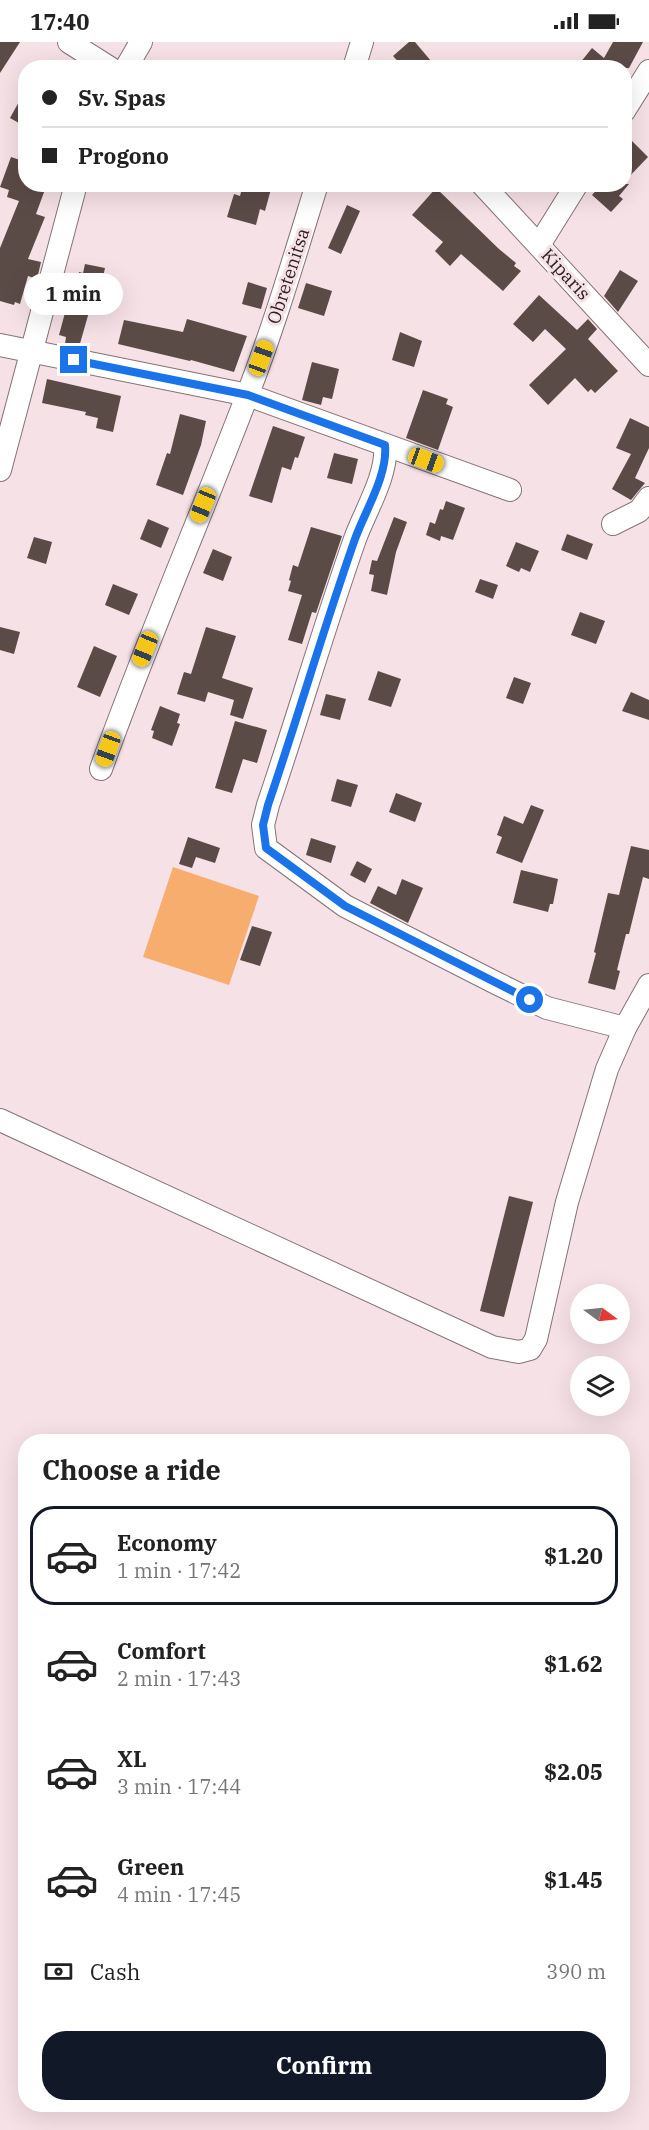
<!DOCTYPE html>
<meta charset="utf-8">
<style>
body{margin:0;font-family:"IBM Plex Serif",serif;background:#f6f6f6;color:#222;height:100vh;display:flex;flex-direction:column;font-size:22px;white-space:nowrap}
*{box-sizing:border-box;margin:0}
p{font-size:20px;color:#767676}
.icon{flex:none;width:33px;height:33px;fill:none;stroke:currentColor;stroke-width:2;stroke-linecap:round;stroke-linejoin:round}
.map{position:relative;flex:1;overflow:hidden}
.panel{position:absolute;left:18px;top:1392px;width:612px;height:678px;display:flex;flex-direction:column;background:#fff;border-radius:24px;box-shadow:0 6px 24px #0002}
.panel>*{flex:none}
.top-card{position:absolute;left:18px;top:18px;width:614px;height:132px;border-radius:24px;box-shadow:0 6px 24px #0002;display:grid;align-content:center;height:132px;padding:0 24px;background:#fff}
.needle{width:39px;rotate:105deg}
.tools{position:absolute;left:570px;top:1242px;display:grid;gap:12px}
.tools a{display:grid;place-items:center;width:60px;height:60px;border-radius:50%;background:#fff;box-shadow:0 6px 24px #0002;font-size:30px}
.end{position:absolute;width:27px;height:27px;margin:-14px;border:8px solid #1a73e8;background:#fff;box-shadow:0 0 0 3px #fff}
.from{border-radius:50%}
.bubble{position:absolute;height:42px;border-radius:21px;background:#fff;box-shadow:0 6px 24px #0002;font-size:20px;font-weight:700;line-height:42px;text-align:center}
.car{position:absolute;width:18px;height:36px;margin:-18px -9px;border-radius:8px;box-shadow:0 0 4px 2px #0007;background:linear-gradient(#f5c518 24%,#345 0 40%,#f5c518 0 76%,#345 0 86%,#f5c518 0)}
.top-card b{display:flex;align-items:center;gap:21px;height:57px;font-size:22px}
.top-card b+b{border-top:2px solid #e0e0e0}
.top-card i{width:15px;height:15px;background:#222}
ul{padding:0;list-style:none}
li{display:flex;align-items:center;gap:18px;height:99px;margin:0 12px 9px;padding:0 12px;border:3px solid transparent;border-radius:24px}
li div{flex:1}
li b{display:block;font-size:22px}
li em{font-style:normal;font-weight:700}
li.selected{border-color:#111827}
li>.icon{width:54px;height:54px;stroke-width:1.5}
h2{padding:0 24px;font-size:27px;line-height:72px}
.pay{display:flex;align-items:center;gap:15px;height:66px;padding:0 24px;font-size:22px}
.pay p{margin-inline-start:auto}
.cta{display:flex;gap:12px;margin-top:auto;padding:12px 24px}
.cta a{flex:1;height:69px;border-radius:24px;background:#111827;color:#fff;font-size:24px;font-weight:700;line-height:69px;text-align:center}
.status{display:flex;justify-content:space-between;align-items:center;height:42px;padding:0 30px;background:#fff;direction:ltr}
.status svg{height:16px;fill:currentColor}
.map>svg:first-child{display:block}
.green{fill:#f7ad6e}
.building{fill:#5b4b47}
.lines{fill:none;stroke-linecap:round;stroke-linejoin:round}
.minor-casing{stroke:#857378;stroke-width:24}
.minor{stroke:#fff;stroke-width:22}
.route{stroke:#1a73e8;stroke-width:8}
.labels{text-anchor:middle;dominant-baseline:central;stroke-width:6;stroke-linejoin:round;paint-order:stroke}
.street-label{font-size:18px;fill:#292223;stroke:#f6e1e6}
</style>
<div class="status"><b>17:40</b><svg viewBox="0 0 49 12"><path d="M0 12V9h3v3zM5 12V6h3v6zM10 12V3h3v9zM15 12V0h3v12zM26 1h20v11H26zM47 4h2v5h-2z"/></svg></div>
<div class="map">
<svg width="649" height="2088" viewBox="0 0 649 2088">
<rect width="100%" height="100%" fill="#f6e1e6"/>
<!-- green -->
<polygon class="green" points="173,825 259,854 229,943 143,915"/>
<!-- building -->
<g class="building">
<polygon points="0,0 20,0 0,31"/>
<polygon points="409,0 415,0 431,19 424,26 404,26 393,14"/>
<polygon points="613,0 643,0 629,26 576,26 592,6 604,16"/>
<polygon points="26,47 26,85 10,76"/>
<polygon points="624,91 648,115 624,140"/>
<polygon points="11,115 26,120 26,142 47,142 36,172 45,175 28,217 41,220 37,237 28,234 20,262 15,260 14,263 0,259 0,206 19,159 7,155 9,148 0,145"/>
<polygon points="243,142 254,142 271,147 265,169 260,167 256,183 227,175 234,152 240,154"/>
<polygon points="602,142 629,142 619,154 623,157 611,170 592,153"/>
<polygon points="436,146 499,207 516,221 514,224 521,229 503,249 461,212 450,224 435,209 443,200 412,173"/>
<polygon points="347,163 360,169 341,212 328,206"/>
<polygon points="85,222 105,226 103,235 107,236 103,252 100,251 98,257 93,256 79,305 65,302 66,295 59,293 66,267 71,268 79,230 83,231"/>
<polygon points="620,228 638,239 618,270 604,254"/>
<polygon points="248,240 267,246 261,267 242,262"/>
<polygon points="306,241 332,249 324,274 298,266"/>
<polygon points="539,253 577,288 588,277 597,287 588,297 618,329 595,351 591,347 588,350 575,336 548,363 529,343 566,307 545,287 533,300 513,282"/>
<polygon points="187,277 247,294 234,330 191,318 190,319 118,302 124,278 183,290"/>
<polygon points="400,290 422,299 414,325 392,318"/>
<polygon points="312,320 339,327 332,357 323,355 321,363 302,358"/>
<polygon points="47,337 121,354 113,390 96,386 98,376 85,373 86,370 42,361"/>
<polygon points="423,348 448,357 446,362 453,365 438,408 406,396"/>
<polygon points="180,372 206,379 201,403 183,453 156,443 167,411 170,412"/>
<polygon points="630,376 649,385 649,406 635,436 645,441 631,458 612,447 631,412 616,406"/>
<polygon points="273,384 305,395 298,416 295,415 291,428 282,425 272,461 249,454"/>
<polygon points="334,411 358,417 352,442 327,436"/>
<polygon points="446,459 465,466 453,498 441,494 440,499 426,493 430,480 435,482 440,467 443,468"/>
<polygon points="394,475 407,480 396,510 387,553 371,549 374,533 369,532 372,518 377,519"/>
<polygon points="148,477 169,486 161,506 140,497"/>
<polygon points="311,485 342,494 316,571 312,570 302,602 288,598 302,553 288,549 291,539 289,538 293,523 298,525"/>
<polygon points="567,492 593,502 587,518 561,508"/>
<polygon points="34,495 52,500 46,522 27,516"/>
<polygon points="516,500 539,509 530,530 521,526 519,530 506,524"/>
<polygon points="213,507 232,515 223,539 203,531"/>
<polygon points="480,537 498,543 493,557 475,550"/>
<polygon points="113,542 138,552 129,573 105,563"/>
<polygon points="580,570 605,579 596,602 571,593"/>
<polygon points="0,585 20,590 14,612 0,608"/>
<polygon points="206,585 236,594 222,636 253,646 243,677 230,673 234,658 208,650 205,660 177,652 184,630 191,632"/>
<polygon points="94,604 117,614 100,655 77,645"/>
<polygon points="378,629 401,637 391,665 368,658"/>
<polygon points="514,635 531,641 523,662 506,656"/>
<polygon points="631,650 649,658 649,678 622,669"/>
<polygon points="326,652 346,657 340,678 320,673"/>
<polygon points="160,664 180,672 177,681 180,682 172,704 152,696 154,689 151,688"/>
<polygon points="235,679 267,688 257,721 243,717 232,751 215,746"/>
<polygon points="337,737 358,743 351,765 331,759"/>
<polygon points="396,751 422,761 415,780 389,770"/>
<polygon points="531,763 544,768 522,821 496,811 502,795 497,793 504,774 523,782"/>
<polygon points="188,795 220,806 215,821 196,815 192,826 179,822"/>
<polygon points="311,796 336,804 331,821 306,813"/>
<polygon points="631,804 649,808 649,837 643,835 629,892 626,892 617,928 620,929 615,948 588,941 596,911 594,910 608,851 619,853"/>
<polygon points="357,819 372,827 365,841 350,833"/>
<polygon points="521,828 558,837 553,862 550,862 548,870 513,861"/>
<polygon points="402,837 423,846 408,881 370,861 378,844 396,853"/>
<polygon points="252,884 272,890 260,924 240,918"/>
<polygon points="509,1154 533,1160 504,1275 480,1269"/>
</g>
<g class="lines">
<!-- minor casing -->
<g class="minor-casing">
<g id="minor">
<polyline points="69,0 110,26"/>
<polyline points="126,26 141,0"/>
<polyline points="354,26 362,0"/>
<polyline points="624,69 649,29"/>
<polyline points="482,142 649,323"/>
<polyline points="539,203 577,142"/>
<polyline points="0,303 248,353 510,448"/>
<path d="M385 403C388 433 365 469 355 497 324 585 298 675 268 763L263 783 266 806 345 864 496 941 547 966 625 986 649 943"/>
<polyline points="0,428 76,142"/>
<polyline points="613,482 639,469 649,456"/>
<path d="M101 727C146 601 199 479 247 354 274 285 295 213 317 142"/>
<polyline points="0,1078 492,1305 519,1310 530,1307 536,1297 567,1160 607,1027 625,986"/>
</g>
</g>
<!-- minor -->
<use href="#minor" class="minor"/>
</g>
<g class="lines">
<!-- route -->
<path class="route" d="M74 318 248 353 385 403C388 433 365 469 355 497 324 585 298 675 268 763L263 783 266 806 345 864 530 958"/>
</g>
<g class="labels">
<!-- street labels -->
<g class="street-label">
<text transform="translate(566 232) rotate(47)">Kiparis</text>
<text transform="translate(288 234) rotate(-72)">Obretenitsa</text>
</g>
</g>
</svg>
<div class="tools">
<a><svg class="needle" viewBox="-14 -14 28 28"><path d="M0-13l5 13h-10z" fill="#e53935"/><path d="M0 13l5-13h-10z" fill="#767676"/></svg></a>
<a><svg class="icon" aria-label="layers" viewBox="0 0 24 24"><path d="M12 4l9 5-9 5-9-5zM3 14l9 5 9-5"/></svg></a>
</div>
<i class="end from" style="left:530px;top:958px"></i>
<i class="end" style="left:74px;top:318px"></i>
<div class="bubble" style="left:24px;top:231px;width:99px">1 min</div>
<i class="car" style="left:261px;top:316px;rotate:20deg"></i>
<i class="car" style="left:426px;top:418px;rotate:110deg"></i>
<i class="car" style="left:203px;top:463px;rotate:202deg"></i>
<i class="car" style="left:145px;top:607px;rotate:202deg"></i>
<i class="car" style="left:108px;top:707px;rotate:200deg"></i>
<div class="top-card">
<b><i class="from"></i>Sv. Spas</b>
<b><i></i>Progono</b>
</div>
<section class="panel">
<h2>Choose a ride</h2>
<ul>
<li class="selected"><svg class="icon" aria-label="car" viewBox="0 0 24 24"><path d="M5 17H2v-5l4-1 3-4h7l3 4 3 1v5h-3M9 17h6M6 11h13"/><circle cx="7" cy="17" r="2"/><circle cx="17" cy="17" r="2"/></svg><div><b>Economy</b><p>1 min · 17:42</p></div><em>$1.20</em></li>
<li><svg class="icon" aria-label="car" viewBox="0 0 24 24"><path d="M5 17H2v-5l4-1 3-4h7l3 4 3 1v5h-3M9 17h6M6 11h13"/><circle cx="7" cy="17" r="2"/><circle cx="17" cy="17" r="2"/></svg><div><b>Comfort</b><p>2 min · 17:43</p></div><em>$1.62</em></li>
<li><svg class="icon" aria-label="car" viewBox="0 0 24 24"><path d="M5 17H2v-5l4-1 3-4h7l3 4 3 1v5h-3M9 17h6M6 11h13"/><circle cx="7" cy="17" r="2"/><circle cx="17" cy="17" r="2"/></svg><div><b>XL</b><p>3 min · 17:44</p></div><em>$2.05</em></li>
<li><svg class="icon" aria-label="car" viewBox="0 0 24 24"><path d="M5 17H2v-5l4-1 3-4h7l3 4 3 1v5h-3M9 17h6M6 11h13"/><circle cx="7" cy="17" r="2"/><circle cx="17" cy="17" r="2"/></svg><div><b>Green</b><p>4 min · 17:45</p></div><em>$1.45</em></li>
</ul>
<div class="pay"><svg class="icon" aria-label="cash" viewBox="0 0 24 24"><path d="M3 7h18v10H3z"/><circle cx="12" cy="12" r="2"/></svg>Cash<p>390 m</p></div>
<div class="cta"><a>Confirm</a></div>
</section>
</div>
